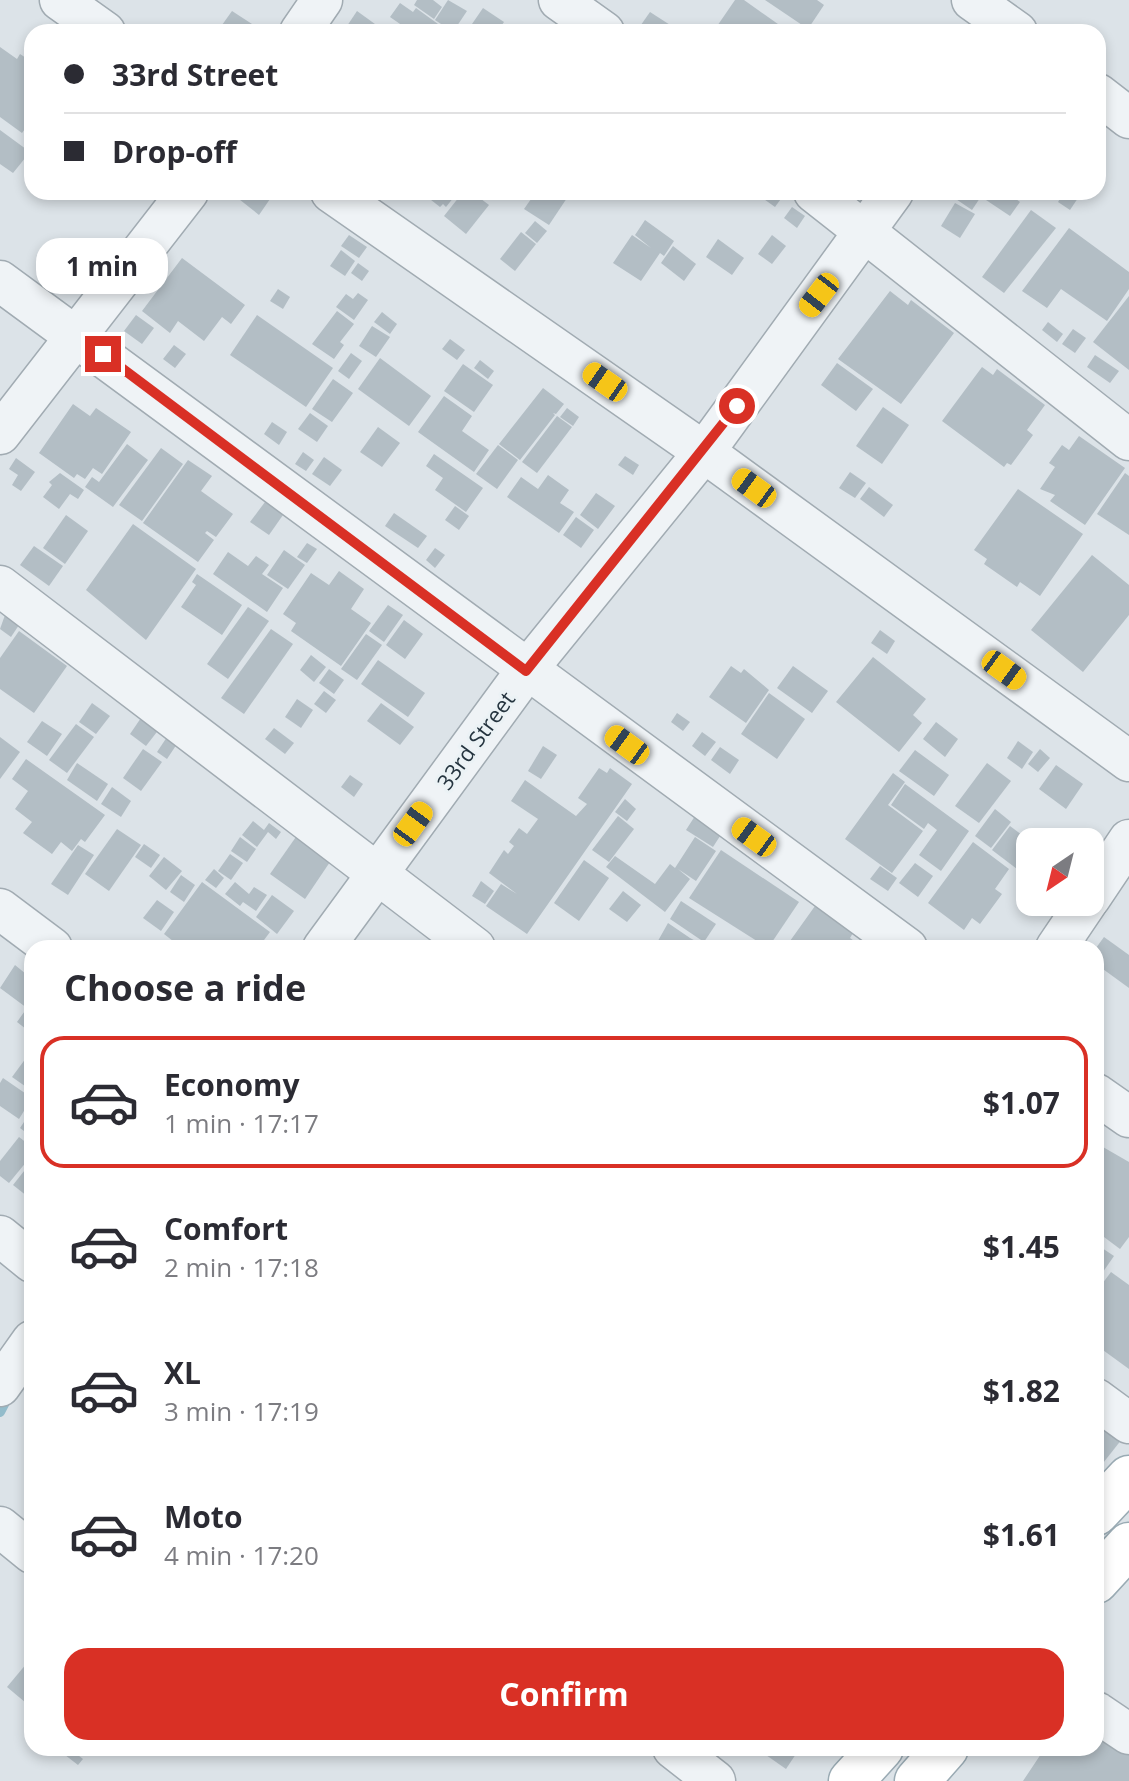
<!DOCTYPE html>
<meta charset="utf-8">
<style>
body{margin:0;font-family:"Open Sans",sans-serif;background:#f2f2f3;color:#2b2b33;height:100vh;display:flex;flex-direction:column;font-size:30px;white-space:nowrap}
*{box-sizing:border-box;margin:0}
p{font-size:26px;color:#7c7c81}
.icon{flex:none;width:44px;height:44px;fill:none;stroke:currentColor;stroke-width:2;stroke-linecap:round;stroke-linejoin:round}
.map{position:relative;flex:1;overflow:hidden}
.sheet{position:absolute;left:24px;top:940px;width:1080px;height:816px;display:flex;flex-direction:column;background:#fff;border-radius:24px;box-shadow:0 4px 12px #0003}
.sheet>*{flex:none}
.guide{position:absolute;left:24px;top:24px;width:1082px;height:176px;border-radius:24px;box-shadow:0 4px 12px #0003;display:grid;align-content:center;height:176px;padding:0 40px;background:#fff}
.needle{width:52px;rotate:215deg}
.buttons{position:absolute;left:1016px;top:828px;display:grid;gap:16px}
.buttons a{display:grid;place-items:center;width:88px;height:88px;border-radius:16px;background:#fff;box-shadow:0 4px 12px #0003;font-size:40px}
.end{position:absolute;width:36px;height:36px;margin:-18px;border:10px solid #d93025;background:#fff;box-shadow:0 0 0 4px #fff}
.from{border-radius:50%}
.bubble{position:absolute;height:56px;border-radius:24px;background:#fff;box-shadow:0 4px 12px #0003;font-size:26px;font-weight:700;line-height:56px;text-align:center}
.car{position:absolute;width:24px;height:48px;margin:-24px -12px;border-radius:10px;box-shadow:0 0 6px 2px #0007;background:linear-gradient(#f5c518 24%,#345 0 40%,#f5c518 0 76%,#345 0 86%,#f5c518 0)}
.guide b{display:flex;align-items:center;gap:28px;height:76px;font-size:30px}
.guide b+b{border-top:2px solid #e1e1e2}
.guide i{width:20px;height:20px;background:#2b2b33}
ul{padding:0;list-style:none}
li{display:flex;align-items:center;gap:24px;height:132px;margin:0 16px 12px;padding:0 24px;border:4px solid transparent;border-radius:24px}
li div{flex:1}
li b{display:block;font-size:30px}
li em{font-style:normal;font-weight:700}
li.on{border-color:#d93025}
li>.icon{width:72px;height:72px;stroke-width:1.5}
h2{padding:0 40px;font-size:36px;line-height:96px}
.action{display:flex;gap:16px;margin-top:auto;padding:16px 40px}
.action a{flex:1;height:92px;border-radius:24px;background:#d93025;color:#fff;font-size:32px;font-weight:700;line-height:92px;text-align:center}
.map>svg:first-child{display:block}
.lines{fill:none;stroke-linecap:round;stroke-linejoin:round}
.stream{stroke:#93bccb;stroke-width:10}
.building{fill:#b3bec5}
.minor-casing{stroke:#a1abb2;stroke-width:43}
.primary-casing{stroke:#9aabb4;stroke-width:47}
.minor{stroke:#eff3f6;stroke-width:40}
.primary{stroke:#fff;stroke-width:44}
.route{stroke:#d93025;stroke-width:10}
.labels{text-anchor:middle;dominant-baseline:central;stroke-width:6;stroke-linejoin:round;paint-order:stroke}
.street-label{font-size:22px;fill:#25343f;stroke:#ebf2f5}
</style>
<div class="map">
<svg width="1129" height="1781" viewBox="0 0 1129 1781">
<rect width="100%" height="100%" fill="#dce3e8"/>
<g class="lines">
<!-- stream -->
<polyline class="stream" points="0,1412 10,1393"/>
</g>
<!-- building -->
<g class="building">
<polygon points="417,0 433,0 442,7 434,19 414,5"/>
<polygon points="448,0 467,11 453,32 435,20"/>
<polygon points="735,0 744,0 785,29 782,32 713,32"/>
<polygon points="765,0 817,0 824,5 808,29"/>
<polygon points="400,3 413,12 416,8 449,32 405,32 401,29 403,26 390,17"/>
<polygon points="483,8 504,22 497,32 483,32 472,24"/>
<polygon points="232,11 252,24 246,32 217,32"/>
<polygon points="357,11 386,32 345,29"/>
<polygon points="650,12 681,32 636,32"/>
<polygon points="0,47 17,59 20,54 32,62 32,119 22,133 0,117"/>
<polygon points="0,130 30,152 13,173 0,164"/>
<polygon points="230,192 259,192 270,199 259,215"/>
<polygon points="430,192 452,192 454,197 446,207 443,204 440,207 426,196"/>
<polygon points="463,192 472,192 489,205 466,234 444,216"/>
<polygon points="536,192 571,192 549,225 524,209"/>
<polygon points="754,192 777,192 783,196 775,207"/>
<polygon points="951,192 984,192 972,210 950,195"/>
<polygon points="987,192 1007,192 1020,202 1010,216 983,198"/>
<polygon points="1064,192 1078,198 1070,210 1058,202"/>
<polygon points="955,203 975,214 960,238 941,226"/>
<polygon points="792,207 805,216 797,228 784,218"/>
<polygon points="1031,210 1056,228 1004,293 982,277"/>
<polygon points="645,220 674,241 664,256 660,253 641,281 613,263 632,235 651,248 635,235"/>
<polygon points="535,221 547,231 537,243 525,233"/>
<polygon points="1069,228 1129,272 1129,289 1107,321 1061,289 1047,308 1022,291"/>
<polygon points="521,232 536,244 515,271 500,259"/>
<polygon points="349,235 367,247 359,258 341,246"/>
<polygon points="772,235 786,246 772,264 758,254"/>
<polygon points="718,239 744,258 732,275 706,257"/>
<polygon points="673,246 696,264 684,281 661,263"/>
<polygon points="341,250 355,261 345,276 330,266"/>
<polygon points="182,258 245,305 231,324 222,317 204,341 178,321 170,333 142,311"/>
<polygon points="358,263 369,271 362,281 351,273"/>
<polygon points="278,289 290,297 283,309 270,301"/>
<polygon points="890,291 908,305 911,300 954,333 901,404 838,359"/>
<polygon points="358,293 368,300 354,320 336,307 346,294 353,299"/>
<polygon points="1129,296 1129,370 1093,342"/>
<polygon points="337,311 354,324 340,342 344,345 334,359 312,344"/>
<polygon points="382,312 397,324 390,334 374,322"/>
<polygon points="136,315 154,328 142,344 124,331"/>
<polygon points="257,315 333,368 306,407 230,355"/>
<polygon points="1048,322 1063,334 1057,342 1042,330"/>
<polygon points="372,326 390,337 376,357 359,346"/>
<polygon points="1073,329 1086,338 1075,353 1062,344"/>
<polygon points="450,339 465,350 457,360 442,349"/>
<polygon points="174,345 186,354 175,368 163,359"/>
<polygon points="351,353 362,361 349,379 338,371"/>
<polygon points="1095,355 1119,371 1110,383 1087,367"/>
<polygon points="380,358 431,396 409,426 358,389"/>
<polygon points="480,360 494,371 488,379 474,368"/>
<polygon points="837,363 873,389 856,411 821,385"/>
<polygon points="463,364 493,385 474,412 444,391"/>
<polygon points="982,367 993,375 997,369 1045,405 1027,430 1033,435 1011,465 1007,463 1004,467 942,421"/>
<polygon points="333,379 353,393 332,422 312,409"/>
<polygon points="543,388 564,404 556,414 553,413 555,415 520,460 499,444"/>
<polygon points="444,396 472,416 462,431 489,450 474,472 418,432"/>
<polygon points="73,404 90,416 96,408 131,432 102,474 93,468 85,479 77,474 74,478 39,453"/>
<polygon points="883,407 909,425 882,464 856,446"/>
<polygon points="567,408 579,417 573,426 560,417"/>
<polygon points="310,413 328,426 317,442 298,429"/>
<polygon points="557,416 572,427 537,473 522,462"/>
<polygon points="272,422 287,432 279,445 264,434"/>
<polygon points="378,427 400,443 382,467 360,452"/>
<polygon points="1079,436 1125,468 1085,525 1050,501 1055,495 1040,489 1055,467 1049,463 1062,445 1069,450"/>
<polygon points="127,444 148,460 113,507 85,487 92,477 99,482"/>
<polygon points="498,445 518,460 497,489 476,474"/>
<polygon points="161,448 183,464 142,521 119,505"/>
<polygon points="303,452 314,460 306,471 295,464"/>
<polygon points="434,454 483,488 466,512 435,490 443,478 426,466"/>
<polygon points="625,456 639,465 633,475 618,465"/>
<polygon points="324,457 342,470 330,486 312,474"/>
<polygon points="16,458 35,472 21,491 12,485 18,475 9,469"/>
<polygon points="188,460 212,476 201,491 233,514 216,537 207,531 205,533 214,540 198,562 143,523"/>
<polygon points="850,472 866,483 855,498 839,488"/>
<polygon points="60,473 84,490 78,499 70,494 59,509 43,497 52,485 49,482"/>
<polygon points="1125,473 1129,476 1129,535 1097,514"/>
<polygon points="548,475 569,490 560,503 574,512 559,533 507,497 521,477 538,489"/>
<polygon points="869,487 893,505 884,517 860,499"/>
<polygon points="1018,489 1083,534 1040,596 1020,582 1017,587 984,564 987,559 974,550"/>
<polygon points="596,493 615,506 598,529 580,515"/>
<polygon points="265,502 283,515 269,535 250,522"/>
<polygon points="455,506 469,516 459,530 445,520"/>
<polygon points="394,513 427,536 418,548 385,526"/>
<polygon points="66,515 88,531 65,564 43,548"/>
<polygon points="576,517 594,530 581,548 563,535"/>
<polygon points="133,524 196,569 146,640 86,590"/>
<polygon points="307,543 317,549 307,563 297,557"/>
<polygon points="34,546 63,566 49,586 20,565"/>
<polygon points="435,548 445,555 435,568 426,560"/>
<polygon points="284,550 305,565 288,589 267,575"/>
<polygon points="228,552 248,566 256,556 269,565 262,574 283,588 267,612 213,574"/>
<polygon points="1092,555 1129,585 1129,615 1083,672 1031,630"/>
<polygon points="339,571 364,589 351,609 371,623 341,666 291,631 296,623 283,614 311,573 329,585"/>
<polygon points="197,574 242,605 222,635 181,607 196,585 192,582"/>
<polygon points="388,605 403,615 384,642 369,631"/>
<polygon points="248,607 269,621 228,679 207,664"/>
<polygon points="5,615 19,625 11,637 0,629"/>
<polygon points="404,620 423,634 405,659 386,645"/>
<polygon points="271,629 293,644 244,714 221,698"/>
<polygon points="880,630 895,641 887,654 871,643"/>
<polygon points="19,631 67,666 34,713 0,689 0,658"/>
<polygon points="366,634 382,645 357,680 341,669"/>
<polygon points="311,655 326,667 314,682 300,670"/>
<polygon points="873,657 926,699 913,715 922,723 899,752 836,702"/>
<polygon points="378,660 425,693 408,717 361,684"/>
<polygon points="731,666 741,673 744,669 769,690 746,723 709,697"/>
<polygon points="793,666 828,691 812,713 777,688"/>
<polygon points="329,669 344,680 334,694 319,683"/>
<polygon points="324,691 336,700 326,713 314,704"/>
<polygon points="769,693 805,719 777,759 741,734"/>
<polygon points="297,699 313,710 301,728 285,717"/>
<polygon points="92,703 110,716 96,734 79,722"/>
<polygon points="381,703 414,727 400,745 367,721"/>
<polygon points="677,713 690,722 683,731 671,722"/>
<polygon points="143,715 160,728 146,746 130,734"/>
<polygon points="42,721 62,734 47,756 27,742"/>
<polygon points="936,722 958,739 945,757 923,739"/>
<polygon points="76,724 94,737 67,773 49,760"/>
<polygon points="274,728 294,743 285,754 265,739"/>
<polygon points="702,732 716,742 705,756 692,746"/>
<polygon points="169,734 179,741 167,759 157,752"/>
<polygon points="0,737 20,752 0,779"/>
<polygon points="1018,741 1033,752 1022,769 1007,758"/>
<polygon points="543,746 557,755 541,779 528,771"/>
<polygon points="720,747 739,760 730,774 711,760"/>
<polygon points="143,749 162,762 141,791 123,778"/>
<polygon points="1040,749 1050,758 1038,772 1028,764"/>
<polygon points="915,750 949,775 934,796 899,771"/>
<polygon points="26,759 105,815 85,842 81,839 72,851 61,842 52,854 23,833 32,822 15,809 28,791 12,779"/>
<polygon points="77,763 108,784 97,801 67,780"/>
<polygon points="987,763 1011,781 979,823 955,806"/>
<polygon points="1056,765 1083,784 1066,809 1039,789"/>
<polygon points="599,768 607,773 610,768 632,784 527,934 486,906 501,884 517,894 489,873 504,850 508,854 514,846 509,842 519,828 527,834 538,819 511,801 525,780 576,816 587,804 578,798"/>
<polygon points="893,773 905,782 888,805 923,831 892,873 845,839"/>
<polygon points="350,775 363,784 354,797 341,787"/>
<polygon points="905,784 969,831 941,871 919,855 937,830 928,823 924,829 891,805"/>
<polygon points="112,787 131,801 121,817 101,804"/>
<polygon points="625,799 636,809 627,821 615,812"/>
<polygon points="995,809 1011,822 991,848 975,836"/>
<polygon points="618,816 634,829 609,862 592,850"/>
<polygon points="695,816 722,833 713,847 686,830"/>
<polygon points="253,821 264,830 269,823 281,832 276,839 268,832 257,847 242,835"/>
<polygon points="1010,826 1030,841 1030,868 1025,875 992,850"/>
<polygon points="117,829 141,845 109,891 85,874"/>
<polygon points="298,834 334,856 305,899 270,874"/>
<polygon points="240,837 256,849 247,862 231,851"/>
<polygon points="695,837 716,851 696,881 678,869 690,879 665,912 606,867 615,856 655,884 670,864 675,868"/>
<polygon points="973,842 1009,869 995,889 1002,894 980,924 972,918 964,930 928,903"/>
<polygon points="144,844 160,855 151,868 135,857"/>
<polygon points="78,845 94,855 68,895 51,884"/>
<polygon points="721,850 799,902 768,948 689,898"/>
<polygon points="230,854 243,863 231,880 218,871"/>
<polygon points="164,857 182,871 166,890 149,876"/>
<polygon points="584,860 609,878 579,921 554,903"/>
<polygon points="915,863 933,876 918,897 899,883"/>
<polygon points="880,866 897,878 888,891 870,879"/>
<polygon points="214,869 224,878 216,888 205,880"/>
<polygon points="181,875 195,885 184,902 170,892"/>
<polygon points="481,881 494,891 485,904 472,896"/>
<polygon points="202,882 270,932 258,948 176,948 178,945 164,934"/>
<polygon points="235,882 249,894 254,887 267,895 256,911 243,902 240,906 225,894"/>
<polygon points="623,891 641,905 627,922 609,909"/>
<polygon points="272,895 294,911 277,934 256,917"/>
<polygon points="157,900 174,912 161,931 143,918"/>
<polygon points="681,901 716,924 704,942 670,919"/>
<polygon points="815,906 853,933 850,938 864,948 785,948"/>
<polygon points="668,923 690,938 703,945 654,948"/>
<polygon points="1104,937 1129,955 1129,988 1096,964 1096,948"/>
<polygon points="15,965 32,979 32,1021 26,1029 17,1022 27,1008 0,988"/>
<polygon points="29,1054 32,1056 32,1091 12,1077"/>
<polygon points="3,1078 32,1098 19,1119 0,1106 0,1083"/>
<polygon points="32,1110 32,1137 20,1128"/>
<polygon points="19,1137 32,1147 32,1155 9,1183 0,1176 0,1161"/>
<polygon points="1096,1143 1129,1162 1129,1237 1120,1249 1096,1231"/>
<polygon points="32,1161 32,1200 13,1185"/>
<polygon points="1096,1244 1114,1256 1096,1282"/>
<polygon points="1111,1272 1129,1285 1129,1369 1096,1345 1096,1292"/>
<polygon points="1096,1419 1122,1439 1096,1472"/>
<polygon points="32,1657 32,1708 7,1687"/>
<polygon points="1096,1729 1129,1751 1129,1781 1023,1781 1045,1748 1096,1748"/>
<polygon points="56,1748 69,1748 83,1759 78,1765"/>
<polygon points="756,1748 800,1748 786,1769"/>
</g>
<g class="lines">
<!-- minor casing -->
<g class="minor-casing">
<g id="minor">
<polyline points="60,0 105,32"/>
<polyline points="559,0 604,32"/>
<polyline points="972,0 1017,32"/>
<polyline points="300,32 322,0"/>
<polyline points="1098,94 1129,118"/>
<polyline points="331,192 704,452 1129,761"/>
<polyline points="814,192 1129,440"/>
<polyline points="0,281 907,948"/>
<polyline points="0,434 188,192"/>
<polyline points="0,586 475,948"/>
<polyline points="1090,898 1129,840"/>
<polyline points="0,909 52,948"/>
<polyline points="323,948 526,671 704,452 893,192"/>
<polyline points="1056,948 1087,902"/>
<polyline points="1096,1094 1129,1117"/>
<polyline points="0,1236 32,1262"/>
<polyline points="0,1386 32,1341"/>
<polyline points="1096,1399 1129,1423"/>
<polyline points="0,1527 32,1553"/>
<polyline points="1096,1712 1129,1734"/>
<polyline points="673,1748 715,1781"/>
</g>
</g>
<!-- primary casing -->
<g class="primary-casing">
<g id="primary">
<polyline points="1096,1513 1129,1478"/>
<polyline points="1096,1581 1129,1545"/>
<polyline points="851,1781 881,1748"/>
<polyline points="917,1781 946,1748"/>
</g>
</g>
<!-- minor -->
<use href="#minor" class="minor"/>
<!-- primary -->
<use href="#primary" class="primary"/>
</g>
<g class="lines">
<!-- route -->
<polyline class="route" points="103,354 526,671 737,406"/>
</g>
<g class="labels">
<!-- street labels -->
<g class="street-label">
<text transform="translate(475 740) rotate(-54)">33rd Street</text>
</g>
</g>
</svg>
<div class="buttons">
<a><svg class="needle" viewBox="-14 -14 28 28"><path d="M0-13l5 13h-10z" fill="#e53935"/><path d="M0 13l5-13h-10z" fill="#7c7c81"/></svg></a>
</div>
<i class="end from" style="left:737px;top:406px"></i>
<i class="end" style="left:103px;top:354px"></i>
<div class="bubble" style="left:36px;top:238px;width:132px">1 min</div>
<i class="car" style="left:819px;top:295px;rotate:218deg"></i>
<i class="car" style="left:605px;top:382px;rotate:305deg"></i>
<i class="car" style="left:754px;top:488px;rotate:306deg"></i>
<i class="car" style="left:1004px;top:670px;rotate:126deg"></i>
<i class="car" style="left:627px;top:745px;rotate:306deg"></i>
<i class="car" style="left:413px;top:824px;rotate:36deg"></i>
<i class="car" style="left:754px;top:837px;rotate:306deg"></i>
<div class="guide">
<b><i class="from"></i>33rd Street</b>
<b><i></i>Drop-off</b>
</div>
<section class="sheet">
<h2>Choose a ride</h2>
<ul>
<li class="on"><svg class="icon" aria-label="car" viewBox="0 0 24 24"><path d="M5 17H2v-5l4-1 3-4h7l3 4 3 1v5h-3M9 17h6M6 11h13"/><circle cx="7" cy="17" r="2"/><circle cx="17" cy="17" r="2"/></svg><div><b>Economy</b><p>1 min · 17:17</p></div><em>$1.07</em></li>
<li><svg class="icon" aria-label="car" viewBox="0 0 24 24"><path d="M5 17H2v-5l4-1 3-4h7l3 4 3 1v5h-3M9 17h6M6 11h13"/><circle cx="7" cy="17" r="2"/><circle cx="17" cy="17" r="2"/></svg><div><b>Comfort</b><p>2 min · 17:18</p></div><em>$1.45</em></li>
<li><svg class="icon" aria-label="car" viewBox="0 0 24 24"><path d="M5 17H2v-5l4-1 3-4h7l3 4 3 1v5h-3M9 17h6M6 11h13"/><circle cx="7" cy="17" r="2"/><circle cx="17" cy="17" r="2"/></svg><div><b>XL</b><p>3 min · 17:19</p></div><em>$1.82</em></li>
<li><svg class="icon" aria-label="car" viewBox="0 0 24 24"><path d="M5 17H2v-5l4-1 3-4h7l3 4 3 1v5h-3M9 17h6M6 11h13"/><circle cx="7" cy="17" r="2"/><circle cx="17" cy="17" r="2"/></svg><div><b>Moto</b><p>4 min · 17:20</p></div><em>$1.61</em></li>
</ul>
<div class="action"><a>Confirm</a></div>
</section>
</div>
